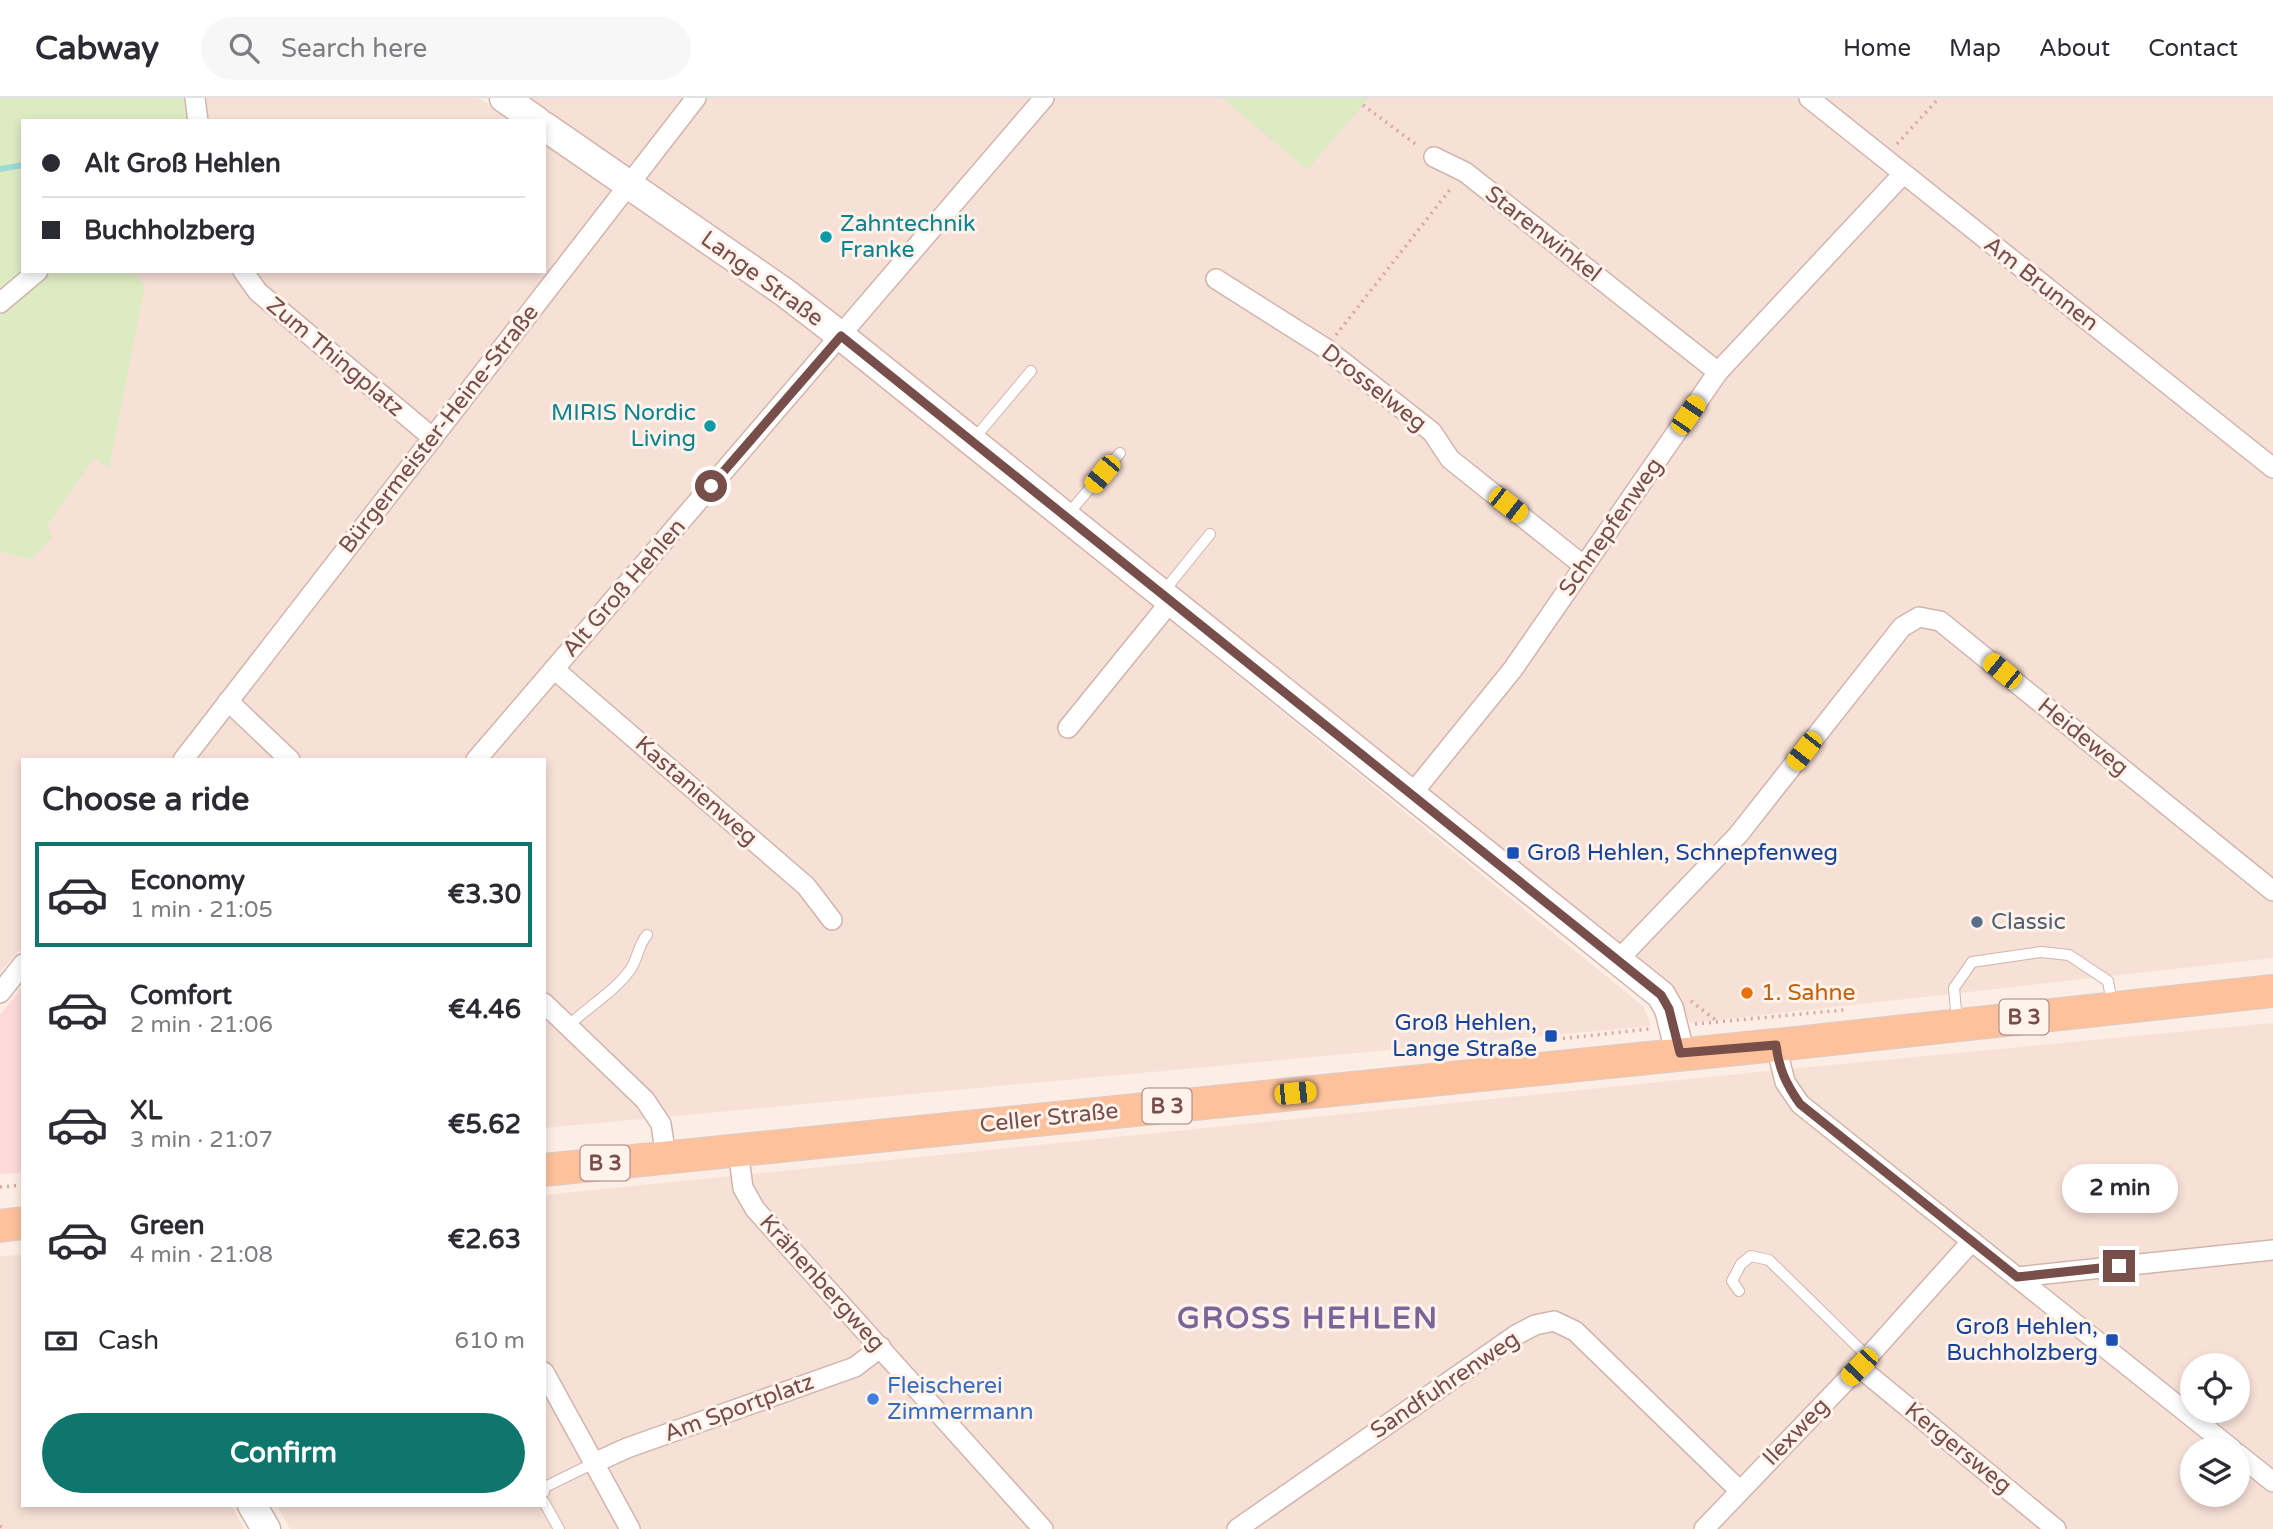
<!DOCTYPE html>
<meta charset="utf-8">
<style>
body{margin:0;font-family:"Varela Round",sans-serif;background:#f7f7f7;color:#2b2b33;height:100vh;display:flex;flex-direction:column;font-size:26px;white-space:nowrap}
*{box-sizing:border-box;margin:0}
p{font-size:23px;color:#7c7c81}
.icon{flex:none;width:38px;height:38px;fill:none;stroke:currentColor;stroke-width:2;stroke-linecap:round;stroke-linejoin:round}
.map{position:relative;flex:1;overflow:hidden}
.sheet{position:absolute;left:21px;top:660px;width:525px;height:749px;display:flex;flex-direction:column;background:#fff;border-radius:0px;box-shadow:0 4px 10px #0003}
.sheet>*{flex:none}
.hud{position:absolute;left:21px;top:21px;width:525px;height:154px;border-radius:0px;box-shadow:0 4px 10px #0003;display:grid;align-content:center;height:154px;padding:0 21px;background:#fff}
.buttons{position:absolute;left:2180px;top:1255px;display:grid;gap:14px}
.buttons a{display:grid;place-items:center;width:70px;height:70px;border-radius:50%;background:#fff;box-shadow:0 4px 10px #0003;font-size:35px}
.end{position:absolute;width:32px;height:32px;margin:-16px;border:9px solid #774e49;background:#fff;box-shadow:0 0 0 4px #fff}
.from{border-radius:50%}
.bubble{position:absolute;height:49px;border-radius:24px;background:#fff;box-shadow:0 4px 10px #0003;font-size:23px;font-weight:700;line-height:49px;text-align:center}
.car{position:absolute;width:21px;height:42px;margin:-21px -10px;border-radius:9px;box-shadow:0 0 5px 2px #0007;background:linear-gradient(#f5c518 24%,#345 0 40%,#f5c518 0 76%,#345 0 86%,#f5c518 0)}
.hud b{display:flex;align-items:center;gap:24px;height:66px;font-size:26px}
.hud b+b{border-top:2px solid #e1e1e2}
.hud i{width:18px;height:18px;background:#2b2b33}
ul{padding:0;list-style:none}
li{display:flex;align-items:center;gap:21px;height:105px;margin:0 14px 10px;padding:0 7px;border:4px solid transparent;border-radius:0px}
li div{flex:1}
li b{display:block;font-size:26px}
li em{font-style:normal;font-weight:700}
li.on{border-color:#0f766e}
li>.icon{width:63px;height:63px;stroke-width:1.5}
h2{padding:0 21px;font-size:32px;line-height:84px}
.pay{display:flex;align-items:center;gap:18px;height:77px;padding:0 21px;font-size:26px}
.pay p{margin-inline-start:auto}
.primary-button{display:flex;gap:14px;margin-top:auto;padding:14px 21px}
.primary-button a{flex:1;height:80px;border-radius:42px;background:#0f766e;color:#fff;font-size:28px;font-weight:700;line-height:80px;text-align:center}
header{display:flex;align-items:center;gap:42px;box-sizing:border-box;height:98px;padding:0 35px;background:#fff;border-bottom:2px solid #e1e1e2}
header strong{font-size:33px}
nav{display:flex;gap:38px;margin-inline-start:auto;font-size:24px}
.search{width:490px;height:63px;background:#f7f7f7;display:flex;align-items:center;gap:18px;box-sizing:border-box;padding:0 24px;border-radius:38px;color:#7c7c81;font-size:26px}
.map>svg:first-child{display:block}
.residential{fill:#f7e0d6;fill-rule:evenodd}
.commercial{fill:#fddad8}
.green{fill:#ddebc3}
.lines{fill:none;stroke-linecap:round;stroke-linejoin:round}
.stream{stroke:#9fd9d4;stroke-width:6}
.service-casing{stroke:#d1b5ad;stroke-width:12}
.minor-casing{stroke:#d1b5ad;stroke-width:22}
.secondary-casing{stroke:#d4b3ab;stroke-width:31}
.primary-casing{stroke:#d9cdcc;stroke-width:34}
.path{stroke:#d8a79f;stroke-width:3.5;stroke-dasharray:2 5;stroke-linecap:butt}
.service{stroke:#fff;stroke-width:10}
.minor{stroke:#fff;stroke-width:19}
.secondary{stroke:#fff;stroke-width:28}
.primary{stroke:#fdc19c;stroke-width:32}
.route{stroke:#774e49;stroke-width:9}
.culture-dot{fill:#0f9aa8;stroke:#fff3ec;stroke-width:2.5}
.transit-dot{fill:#1a4fb4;stroke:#fff3ec;stroke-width:2.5}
.service-dot{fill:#5c6f8a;stroke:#fff3ec;stroke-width:2.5}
.food-dot{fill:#e8710a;stroke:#fff3ec;stroke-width:2.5}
.shop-dot{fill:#3f7fe0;stroke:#fff3ec;stroke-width:2.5}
.labels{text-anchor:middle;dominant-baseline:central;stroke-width:6;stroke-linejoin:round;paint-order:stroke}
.shield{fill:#fff3ec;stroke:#a0807a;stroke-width:2}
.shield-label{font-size:21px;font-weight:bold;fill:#774e49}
.culture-label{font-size:23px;fill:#0d838f;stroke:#fff3ec;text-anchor:start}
.street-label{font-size:23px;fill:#774e49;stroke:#fff3ec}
.transit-label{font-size:23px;fill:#164399;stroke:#fff3ec;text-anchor:end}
.service-label{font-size:23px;fill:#4e5e75;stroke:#fff3ec;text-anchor:start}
.food-label{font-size:23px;fill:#c56008;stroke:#fff3ec;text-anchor:start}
.shop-label{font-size:23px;fill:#366cbe;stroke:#fff3ec;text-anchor:start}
.district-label{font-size:30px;font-weight:bold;letter-spacing:2px;fill:#7b649a;stroke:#fff3ec}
</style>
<header>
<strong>Cabway</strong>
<div class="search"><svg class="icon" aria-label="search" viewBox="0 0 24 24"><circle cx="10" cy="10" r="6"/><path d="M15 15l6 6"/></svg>Search here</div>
<nav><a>Home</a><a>Map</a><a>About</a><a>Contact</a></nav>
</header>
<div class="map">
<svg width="2273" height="1431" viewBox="0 0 2273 1431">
<rect width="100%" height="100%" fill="#fdeee5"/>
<!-- residential -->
<g class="residential">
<polygon points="189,0 479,0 512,23 192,23"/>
<polygon points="524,0 2273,0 2273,860 1690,925 1677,896 1412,680"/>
<polygon points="544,44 778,203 1644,909 1651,928 544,1030 544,662 23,662 23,855 19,852 0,875 0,454 31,462 47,428 94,359 109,369 145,188 133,173 544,173"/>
<path d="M2273 925V1431H290L277 1407H544V1097L1788 971ZM2193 1267H2238V1312H2193ZM2193 1351H2238V1396H2193Z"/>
<polygon points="23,1157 23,1407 231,1407 244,1431 0,1431 0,1158"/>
</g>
<!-- commercial -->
<polygon class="commercial" points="23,888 23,1075 0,1076 0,917"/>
<!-- green -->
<g class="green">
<polygon points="0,0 189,0 192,23 23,23 23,173 30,173 0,197"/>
<polygon points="1222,0 1369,0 1307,72"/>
<polygon points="53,173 133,173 145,188 109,370 94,360 47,428 52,440 31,462 0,454 0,217"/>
</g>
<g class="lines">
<!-- stream -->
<polyline class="stream" points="0,71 23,67"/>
<!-- service casing -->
<g class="service-casing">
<g id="service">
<polyline points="973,342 1031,273"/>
<polyline points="1068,416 1120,355"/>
<polyline points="1164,493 1210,436"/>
<polyline points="1957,924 1954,890 1972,864 2041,854 2069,857 2108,883 2112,906"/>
<path d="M568 928C588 909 614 894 630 872 638 861 638 847 647 837"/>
<polyline points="1739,1193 1732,1183 1741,1166 1751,1158 1769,1162 1868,1259"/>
<polyline points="544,1394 545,1389 594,1365"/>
<polyline points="544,1404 559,1431"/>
</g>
</g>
<!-- minor casing -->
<g class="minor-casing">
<g id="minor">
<polyline points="195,0 198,23"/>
<polyline points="1809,0 2273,370"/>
<polyline points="1434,59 1465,74 1718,274"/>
<polyline points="243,173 258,194 433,340"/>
<polyline points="1216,181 1325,250 1432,334 1450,361 1584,468"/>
<polyline points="0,205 38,173"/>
<polyline points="554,571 806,788 832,822"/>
<polyline points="228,603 290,662"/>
<polyline points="1068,630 1171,503"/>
<polyline points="183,662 696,0"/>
<polyline points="476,662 1044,0"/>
<polyline points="1411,697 1513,571 1718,274 1903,76"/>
<polyline points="1617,863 1738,737 1902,529 1919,519 1940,523 2273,793"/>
<polyline points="0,895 23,866"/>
<polyline points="544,905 645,1002 661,1026 666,1059"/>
<polyline points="1776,947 1785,984 1800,1006 2232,1351"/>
<polyline points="738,1052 743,1090 755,1111 1043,1431"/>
<polyline points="2017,1179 2273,1152"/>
<polyline points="1859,1269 2056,1431"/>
<polyline points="544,1274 594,1365"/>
<polyline points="2238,1356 2273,1384"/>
<polyline points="630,1431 594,1365 627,1350 855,1269 881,1249"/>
<polyline points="1237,1431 1516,1237 1535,1227 1554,1223 1575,1233 1739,1392"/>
<polyline points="1704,1431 1859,1269 1972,1143"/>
</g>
</g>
<!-- secondary casing -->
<g class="secondary-casing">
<g id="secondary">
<polyline points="504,0 537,23"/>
<polyline points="544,28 784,194 841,238 1661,897 1669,911 1680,955"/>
<polyline points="252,1407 266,1431"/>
</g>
</g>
<!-- primary casing -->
<g class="primary-casing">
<g id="primary">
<polyline points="544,1072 1776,947 2273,893"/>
<polyline points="0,1128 23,1125"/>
</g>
</g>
<!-- path -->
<g class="path">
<polyline points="1363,7 1418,48"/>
<polyline points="1897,46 1939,0"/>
<polyline points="1336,237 1452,89"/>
<polyline points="1691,903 1718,924"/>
<polyline points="1695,926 1844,912"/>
<polyline points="1549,942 1649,931"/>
<polyline points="0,1089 23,1087"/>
<polyline points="0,1428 4,1431"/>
</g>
<!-- service -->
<use href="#service" class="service"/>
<!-- minor -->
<use href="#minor" class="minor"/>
<!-- secondary -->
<use href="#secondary" class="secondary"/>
<!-- primary -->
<use href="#primary" class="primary"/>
</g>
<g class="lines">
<!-- route -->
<path class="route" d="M711 388 841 238 1661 897 1669 911 1680 955 1776 947C1779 971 1786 986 1800 1006L2017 1179 2119 1168"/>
</g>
<!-- markers -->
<g class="culture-dot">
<circle cx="826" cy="139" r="7"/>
<circle cx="710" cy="328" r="7"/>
</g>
<g class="transit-dot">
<rect x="1506" y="748" width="14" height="14" rx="3.5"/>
<rect x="1544" y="931" width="14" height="14" rx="3.5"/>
<rect x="2105" y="1235" width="14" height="14" rx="3.5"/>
</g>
<circle class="service-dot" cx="1977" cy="824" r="7"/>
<circle class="food-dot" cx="1747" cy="895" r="7"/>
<circle class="shop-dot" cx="873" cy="1301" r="7"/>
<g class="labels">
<!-- shield labels -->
<g class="shield">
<rect x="1999.5" y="901.5" width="49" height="35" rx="5"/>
<rect x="1142.5" y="990.5" width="49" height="35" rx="5"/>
<rect x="580.5" y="1047.5" width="49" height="35" rx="5"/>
</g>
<g class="shield-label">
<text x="2024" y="919">B 3</text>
<text x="1167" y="1008">B 3</text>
<text x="605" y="1065">B 3</text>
</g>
<!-- culture labels -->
<g class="culture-label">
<text x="840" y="126">Zahntechnik<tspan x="840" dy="26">Franke</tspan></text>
<text x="696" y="315" text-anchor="end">MIRIS Nordic<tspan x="696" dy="26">Living</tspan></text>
</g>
<!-- street labels -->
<g class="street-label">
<text transform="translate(1543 136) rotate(38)">Starenwinkel</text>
<text transform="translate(762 181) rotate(36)">Lange Straße</text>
<text transform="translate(2041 186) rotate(38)">Am Brunnen</text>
<text transform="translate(335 259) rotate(40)">Zum Thingplatz</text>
<text transform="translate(1374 290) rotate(38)">Drosselweg</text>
<text transform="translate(439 331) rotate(-52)">Bürgermeister-Heine-Straße</text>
<text transform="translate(1611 429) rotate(-55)">Schnepfenweg</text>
<text transform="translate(624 490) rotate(-49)">Alt Groß Hehlen</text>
<text transform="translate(2083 639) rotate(39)">Heideweg</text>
<text transform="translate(696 693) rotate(41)">Kastanienweg</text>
<text transform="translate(1049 1020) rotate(-6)">Celler Straße</text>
<text transform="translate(822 1185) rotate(48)">Krähenbergweg</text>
<text transform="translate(1445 1287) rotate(-34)">Sandfuhrenweg</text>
<text transform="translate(739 1310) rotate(-20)">Am Sportplatz</text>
<text transform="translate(1796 1334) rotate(-46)">Ilexweg</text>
<text transform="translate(1958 1350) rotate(39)">Kergersweg</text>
</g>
<!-- transit labels -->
<g class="transit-label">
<text x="1527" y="755" text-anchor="start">Groß Hehlen, Schnepfenweg</text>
<text x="1537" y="925">Groß Hehlen,<tspan x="1537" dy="26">Lange Straße</tspan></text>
<text x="2098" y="1229">Groß Hehlen,<tspan x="2098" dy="26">Buchholzberg</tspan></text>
</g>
<!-- service labels -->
<g class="service-label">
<text x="1991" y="824">Classic</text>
</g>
<!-- food labels -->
<g class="food-label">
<text x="1761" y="895">1. Sahne</text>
</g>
<!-- shop labels -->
<g class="shop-label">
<text x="887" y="1288">Fleischerei<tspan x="887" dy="26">Zimmermann</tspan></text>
</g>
<!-- district labels -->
<g class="district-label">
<text x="1308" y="1220">GROSS HEHLEN</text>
</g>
</g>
</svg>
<div class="buttons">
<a><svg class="icon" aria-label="locate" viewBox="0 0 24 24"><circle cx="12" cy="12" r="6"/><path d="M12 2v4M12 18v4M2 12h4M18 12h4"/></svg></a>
<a><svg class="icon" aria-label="layers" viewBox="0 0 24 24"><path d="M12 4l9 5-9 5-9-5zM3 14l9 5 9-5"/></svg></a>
</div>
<i class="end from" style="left:711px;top:388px"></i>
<i class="end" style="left:2119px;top:1168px"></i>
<div class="bubble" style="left:2062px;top:1066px;width:116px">2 min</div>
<i class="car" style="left:1688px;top:317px;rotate:34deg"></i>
<i class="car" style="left:1102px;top:376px;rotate:220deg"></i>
<i class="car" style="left:1508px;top:407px;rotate:128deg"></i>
<i class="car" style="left:2002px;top:573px;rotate:309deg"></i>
<i class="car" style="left:1804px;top:653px;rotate:218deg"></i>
<i class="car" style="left:1295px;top:995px;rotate:84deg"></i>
<i class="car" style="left:1859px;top:1269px;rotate:224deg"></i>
<div class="hud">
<b><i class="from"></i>Alt Groß Hehlen</b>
<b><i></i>Buchholzberg</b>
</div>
<section class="sheet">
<h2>Choose a ride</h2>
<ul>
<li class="on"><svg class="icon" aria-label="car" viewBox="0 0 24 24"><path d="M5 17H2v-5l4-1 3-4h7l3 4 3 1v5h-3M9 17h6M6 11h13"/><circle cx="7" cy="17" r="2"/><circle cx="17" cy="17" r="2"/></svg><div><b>Economy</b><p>1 min · 21:05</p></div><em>€3.30</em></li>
<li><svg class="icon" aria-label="car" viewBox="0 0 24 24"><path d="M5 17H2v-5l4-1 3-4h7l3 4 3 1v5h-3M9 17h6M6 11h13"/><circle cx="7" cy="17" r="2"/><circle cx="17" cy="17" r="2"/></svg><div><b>Comfort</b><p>2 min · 21:06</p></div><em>€4.46</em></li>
<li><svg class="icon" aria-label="car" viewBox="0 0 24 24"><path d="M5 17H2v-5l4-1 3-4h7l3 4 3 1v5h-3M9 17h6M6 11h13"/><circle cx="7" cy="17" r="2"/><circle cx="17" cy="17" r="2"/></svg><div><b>XL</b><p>3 min · 21:07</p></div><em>€5.62</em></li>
<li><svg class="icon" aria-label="car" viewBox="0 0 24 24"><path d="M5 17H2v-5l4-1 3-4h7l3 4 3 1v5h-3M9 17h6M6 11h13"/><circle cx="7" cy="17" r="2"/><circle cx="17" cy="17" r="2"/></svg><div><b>Green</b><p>4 min · 21:08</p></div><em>€2.63</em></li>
</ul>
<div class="pay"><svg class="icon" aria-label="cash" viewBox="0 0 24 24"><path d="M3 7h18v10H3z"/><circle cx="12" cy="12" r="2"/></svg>Cash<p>610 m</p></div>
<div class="primary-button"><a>Confirm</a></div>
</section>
</div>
